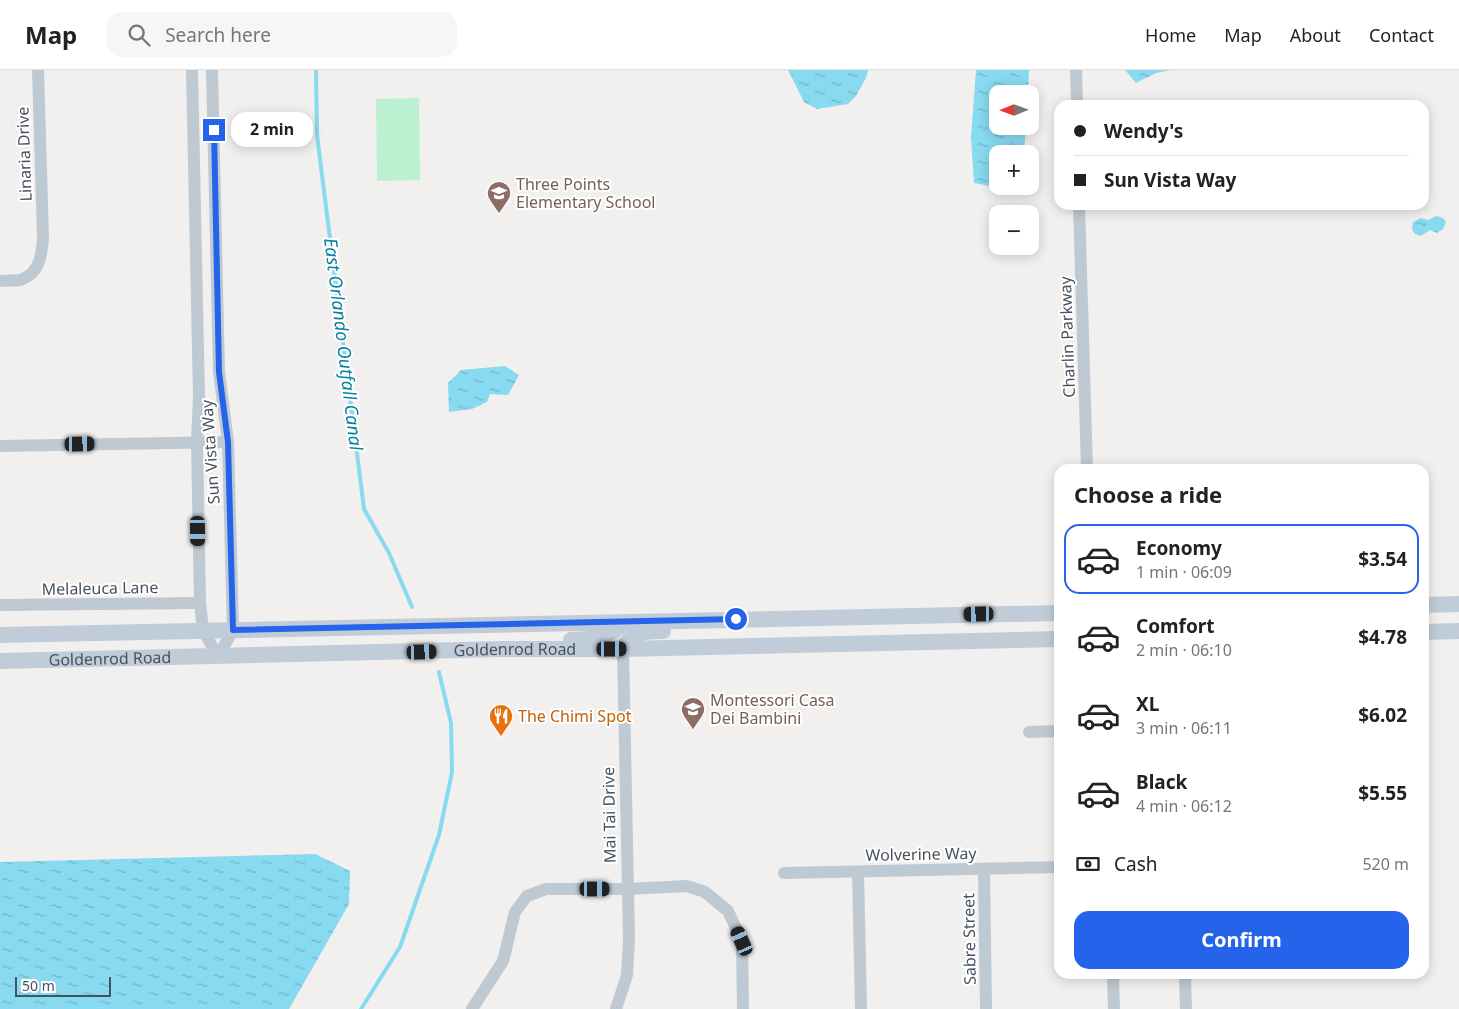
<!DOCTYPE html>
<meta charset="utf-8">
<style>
body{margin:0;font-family:"Noto Sans",sans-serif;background:#f6f6f6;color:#222;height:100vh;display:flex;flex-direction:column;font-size:19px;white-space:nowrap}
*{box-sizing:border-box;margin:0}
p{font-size:16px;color:#767676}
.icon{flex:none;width:28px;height:28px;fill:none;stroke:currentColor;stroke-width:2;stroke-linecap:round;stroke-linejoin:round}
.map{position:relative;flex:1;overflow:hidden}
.sheet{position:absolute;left:1054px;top:394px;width:375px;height:515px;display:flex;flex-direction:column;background:#fff;border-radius:15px;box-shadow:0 2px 12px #0003}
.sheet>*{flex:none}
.hud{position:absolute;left:1054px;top:30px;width:375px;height:110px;border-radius:15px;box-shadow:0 2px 12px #0003;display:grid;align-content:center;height:110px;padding:0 20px;background:#fff}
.needle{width:32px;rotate:269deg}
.fabs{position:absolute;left:989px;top:15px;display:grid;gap:10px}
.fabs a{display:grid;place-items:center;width:50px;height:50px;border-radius:10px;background:#fff;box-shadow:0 2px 12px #0003;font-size:25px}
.scale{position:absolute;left:15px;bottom:12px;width:96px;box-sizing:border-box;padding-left:5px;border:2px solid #46525d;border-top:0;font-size:14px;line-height:18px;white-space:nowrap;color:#46525d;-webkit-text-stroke:4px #fff;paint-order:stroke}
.end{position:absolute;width:22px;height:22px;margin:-11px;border:6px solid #2563eb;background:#fff;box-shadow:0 0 0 2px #fff}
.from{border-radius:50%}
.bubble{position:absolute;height:35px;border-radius:15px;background:#fff;box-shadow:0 2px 12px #0003;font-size:16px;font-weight:700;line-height:35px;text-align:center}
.car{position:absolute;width:15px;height:30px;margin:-15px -8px;border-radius:6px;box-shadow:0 0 4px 1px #0007;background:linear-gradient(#222 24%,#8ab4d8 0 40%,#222 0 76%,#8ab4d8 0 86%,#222 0)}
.hud b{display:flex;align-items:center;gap:18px;height:48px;font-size:19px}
.hud b+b{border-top:1px solid #e0e0e0}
.hud i{width:12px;height:12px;background:#222}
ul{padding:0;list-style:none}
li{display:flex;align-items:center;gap:15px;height:70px;margin:0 10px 8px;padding:0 10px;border:2px solid transparent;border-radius:15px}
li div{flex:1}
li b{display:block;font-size:19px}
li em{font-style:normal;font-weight:700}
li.selected{border-color:#2563eb}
li>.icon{width:45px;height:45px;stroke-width:1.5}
h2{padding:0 20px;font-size:22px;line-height:60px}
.pay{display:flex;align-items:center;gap:12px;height:55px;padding:0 20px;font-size:19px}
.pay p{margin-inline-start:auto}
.action{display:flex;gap:10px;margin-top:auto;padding:10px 20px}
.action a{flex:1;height:58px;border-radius:15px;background:#2563eb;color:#fff;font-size:20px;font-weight:700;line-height:58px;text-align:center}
header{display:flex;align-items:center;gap:30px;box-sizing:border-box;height:70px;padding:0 25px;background:#fff;border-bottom:1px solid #e0e0e0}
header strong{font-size:24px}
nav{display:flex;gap:28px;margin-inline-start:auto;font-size:18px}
.search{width:350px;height:45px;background:#f6f6f6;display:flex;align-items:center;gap:12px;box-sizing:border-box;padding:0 18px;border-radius:15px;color:#767676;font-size:19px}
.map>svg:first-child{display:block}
.pitch{fill:#bbf1d0}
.water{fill:url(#water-ripples)}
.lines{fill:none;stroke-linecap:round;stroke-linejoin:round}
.stream{stroke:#87daf0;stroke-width:4}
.minor{stroke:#bfc9d2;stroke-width:12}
.secondary{stroke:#c1ccd9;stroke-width:16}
.route{stroke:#2563eb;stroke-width:6}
.labels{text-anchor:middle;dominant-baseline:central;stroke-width:4;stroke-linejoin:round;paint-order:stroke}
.street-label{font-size:16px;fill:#46525d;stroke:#fff}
.education-label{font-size:16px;fill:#785e54;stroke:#fff;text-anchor:start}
.food-label{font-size:16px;fill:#c56008;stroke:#fff;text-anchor:start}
.water-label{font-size:18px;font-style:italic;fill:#0781a0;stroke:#fff}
</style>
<header>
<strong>Map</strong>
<div class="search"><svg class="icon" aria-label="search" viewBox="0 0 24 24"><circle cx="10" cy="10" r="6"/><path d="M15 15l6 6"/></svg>Search here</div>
<nav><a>Home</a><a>Map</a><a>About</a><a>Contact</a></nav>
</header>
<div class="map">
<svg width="1459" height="939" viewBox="0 0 1459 939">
<defs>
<pattern id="water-ripples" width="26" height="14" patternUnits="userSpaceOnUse" patternTransform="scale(1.25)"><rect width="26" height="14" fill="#87daf0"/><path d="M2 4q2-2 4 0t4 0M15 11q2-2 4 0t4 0" fill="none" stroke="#70b3c6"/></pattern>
</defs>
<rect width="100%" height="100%" fill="#f2efef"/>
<!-- pitch -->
<polygon class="pitch" points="419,28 420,110 377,111 376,29"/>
<!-- water -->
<g class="water">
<polygon points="788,0 868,0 866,8 856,26 848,34 817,39 804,32"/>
<polygon points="976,0 1029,0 1028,24 998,24 998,56 1026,56 1024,84 998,84 999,116 996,117 974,113 971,67"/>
<polygon points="1125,0 1171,0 1156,3 1136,13"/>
<polygon points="1436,146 1443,148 1446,152 1443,159 1437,163 1430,160 1421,166 1415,164 1412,159 1413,152 1421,148 1428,150"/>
<polygon points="505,296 519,305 508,325 490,324 487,332 472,339 449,342 448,313 461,300"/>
<polygon points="315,784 350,801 349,834 289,939 0,939 0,792"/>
</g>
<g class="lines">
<!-- stream -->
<g class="stream">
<polyline points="316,0 317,65 364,439 389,483 412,537"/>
<polyline points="361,939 400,877 439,765 452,702 451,653 439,602"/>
</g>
<!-- minor -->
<g class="minor">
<polyline points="192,0 199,327 197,372 200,533 203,560 218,587"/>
<polyline points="212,0 219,302 228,372 233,560 218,587"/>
<polyline points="1076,0 1077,35"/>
<polyline points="1079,135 1087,399"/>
<path d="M0 211C6 210 14 211 20 210 40 204 42 184 43 167L38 0"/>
<polyline points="0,376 228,372"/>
<polyline points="0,535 200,533"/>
<polyline points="1029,662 1059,661"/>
<polyline points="984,799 986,939"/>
<polyline points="858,802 861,939"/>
<polyline points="784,803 1059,797"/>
<polyline points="1113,904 1114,939"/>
<polyline points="1185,904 1186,939"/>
<polyline points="472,939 503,891 515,842 527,826 546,819 627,819 687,816 705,822 728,841 742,871 743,939"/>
<polyline points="616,939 627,905 629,869 623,579"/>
</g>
<!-- secondary -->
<g class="secondary">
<polyline points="1424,535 1459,534"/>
<polyline points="1424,562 1459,561"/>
<polyline points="0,565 1059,543"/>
<path d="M571 570C588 570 610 566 623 554"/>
<path d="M623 579C631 562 645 561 663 561"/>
<path id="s1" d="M0 591 502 579H623L1059 569"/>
</g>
</g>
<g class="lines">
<!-- route -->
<polyline class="route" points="214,60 219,302 228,372 233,560 736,549"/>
</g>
<!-- icons -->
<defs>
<g id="school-pin" transform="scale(1.25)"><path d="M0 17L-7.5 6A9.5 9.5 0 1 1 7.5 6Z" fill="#8d6e63" stroke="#fff"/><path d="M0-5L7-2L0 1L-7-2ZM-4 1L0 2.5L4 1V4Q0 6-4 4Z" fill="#fff"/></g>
<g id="restaurant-pin" transform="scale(1.25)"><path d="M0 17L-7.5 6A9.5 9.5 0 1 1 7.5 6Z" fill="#e8710a" stroke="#fff"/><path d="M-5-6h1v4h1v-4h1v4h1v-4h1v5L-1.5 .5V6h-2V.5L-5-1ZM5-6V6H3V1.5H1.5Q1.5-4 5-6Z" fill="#fff"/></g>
</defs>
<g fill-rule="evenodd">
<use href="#school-pin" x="499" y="123"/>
<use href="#school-pin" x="693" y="639"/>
<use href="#restaurant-pin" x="501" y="646"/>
</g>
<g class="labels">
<!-- street labels -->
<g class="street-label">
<text transform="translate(24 84) rotate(-92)">Linaria Drive</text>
<text transform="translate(1067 267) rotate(-92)">Charlin Parkway</text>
<text transform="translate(210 382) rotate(-94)">Sun Vista Way</text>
<text transform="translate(100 518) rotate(-1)">Melaleuca Lane</text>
<text stroke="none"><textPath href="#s1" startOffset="515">Goldenrod Road</textPath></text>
<text stroke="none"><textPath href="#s1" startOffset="110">Goldenrod Road</textPath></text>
<text transform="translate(609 745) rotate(-91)">Mai Tai Drive</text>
<text transform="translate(921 784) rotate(-1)">Wolverine Way</text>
<text transform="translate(969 869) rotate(-91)">Sabre Street</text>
</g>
<!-- education labels -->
<g class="education-label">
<text x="516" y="114">Three Points<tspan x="516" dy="18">Elementary School</tspan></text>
<text x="710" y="630">Montessori Casa<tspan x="710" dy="18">Dei Bambini</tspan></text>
</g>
<!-- food labels -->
<g class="food-label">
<text x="518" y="646">The Chimi Spot</text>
</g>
<!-- water labels -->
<g class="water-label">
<text transform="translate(344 274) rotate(83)">East Orlando Outfall Canal</text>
</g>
</g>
</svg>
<div class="fabs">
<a><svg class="needle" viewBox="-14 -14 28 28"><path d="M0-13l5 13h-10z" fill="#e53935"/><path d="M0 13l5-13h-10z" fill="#767676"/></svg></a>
<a>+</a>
<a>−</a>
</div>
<div class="scale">50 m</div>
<i class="end from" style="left:736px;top:549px"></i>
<i class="end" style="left:214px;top:60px"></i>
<div class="bubble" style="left:231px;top:42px;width:82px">2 min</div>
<i class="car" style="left:80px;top:374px;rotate:89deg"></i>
<i class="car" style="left:198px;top:461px;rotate:179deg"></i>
<i class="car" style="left:979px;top:544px;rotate:269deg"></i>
<i class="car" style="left:612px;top:579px;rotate:90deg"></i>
<i class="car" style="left:422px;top:582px;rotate:88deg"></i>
<i class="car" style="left:595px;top:819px;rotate:90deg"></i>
<i class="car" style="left:742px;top:871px;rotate:336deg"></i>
<div class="hud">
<b><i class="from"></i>Wendy's</b>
<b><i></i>Sun Vista Way</b>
</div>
<section class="sheet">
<h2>Choose a ride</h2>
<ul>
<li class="selected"><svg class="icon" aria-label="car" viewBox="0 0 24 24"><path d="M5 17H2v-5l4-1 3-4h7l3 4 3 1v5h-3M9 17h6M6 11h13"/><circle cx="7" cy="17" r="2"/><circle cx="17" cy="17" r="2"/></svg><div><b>Economy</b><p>1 min · 06:09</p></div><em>$3.54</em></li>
<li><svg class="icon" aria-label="car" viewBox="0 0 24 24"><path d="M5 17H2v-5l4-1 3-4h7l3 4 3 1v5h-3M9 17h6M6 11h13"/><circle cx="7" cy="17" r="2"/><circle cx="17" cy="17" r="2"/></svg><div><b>Comfort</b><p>2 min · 06:10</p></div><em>$4.78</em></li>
<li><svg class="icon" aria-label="car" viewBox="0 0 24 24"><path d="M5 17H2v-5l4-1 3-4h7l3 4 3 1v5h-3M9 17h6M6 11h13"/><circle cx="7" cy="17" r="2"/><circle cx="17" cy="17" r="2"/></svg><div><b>XL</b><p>3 min · 06:11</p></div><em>$6.02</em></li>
<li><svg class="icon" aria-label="car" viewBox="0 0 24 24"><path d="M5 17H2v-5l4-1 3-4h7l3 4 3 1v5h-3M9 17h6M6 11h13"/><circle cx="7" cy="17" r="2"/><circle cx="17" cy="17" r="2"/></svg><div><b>Black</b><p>4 min · 06:12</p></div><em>$5.55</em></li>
</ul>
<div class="pay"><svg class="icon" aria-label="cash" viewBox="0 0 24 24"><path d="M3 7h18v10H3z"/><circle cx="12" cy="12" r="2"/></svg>Cash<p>520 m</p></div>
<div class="action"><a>Confirm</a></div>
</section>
</div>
